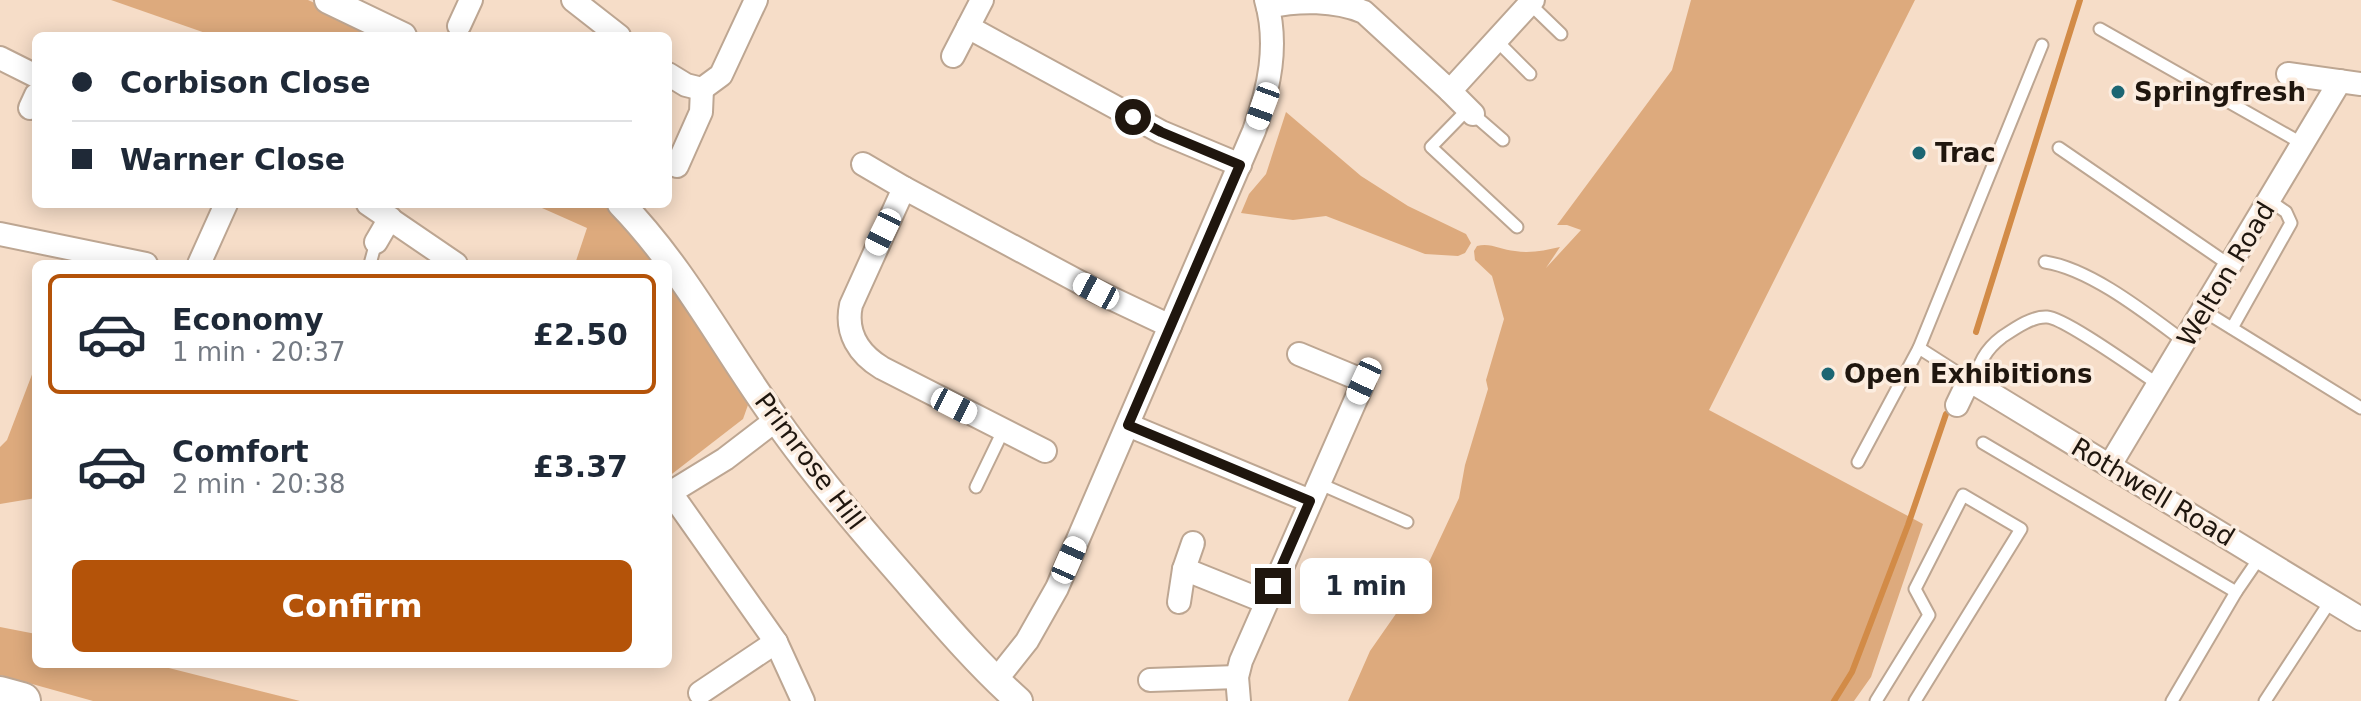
<!DOCTYPE html>
<meta charset="utf-8">
<style>
body{margin:0;font-family:"DejaVu Sans",sans-serif;background:#f2f2f3;color:#1f2937;height:100vh;display:flex;flex-direction:column;font-size:30px;white-space:nowrap}
*{box-sizing:border-box;margin:0}
p{font-size:26px;color:#747a83}
.icon{flex:none;width:44px;height:44px;fill:none;stroke:currentColor;stroke-width:2;stroke-linecap:round;stroke-linejoin:round}
.map{position:relative;flex:1;overflow:hidden}
.panel{position:absolute;left:32px;top:260px;width:640px;height:408px;display:flex;flex-direction:column;background:#fff;border-radius:12px;box-shadow:0 4px 20px #0003}
.panel>*{flex:none}
.guide{position:absolute;left:32px;top:32px;width:640px;height:176px;border-radius:12px;box-shadow:0 4px 20px #0003;display:grid;align-content:center;height:176px;padding:0 40px;background:#fff}
.end{position:absolute;width:36px;height:36px;margin:-18px;border:10px solid #1f160e;background:#fff;box-shadow:0 0 0 4px #fff}
.from{border-radius:50%}
.bubble{position:absolute;height:56px;border-radius:12px;background:#fff;box-shadow:0 4px 20px #0003;font-size:26px;font-weight:800;line-height:56px;text-align:center}
.car{position:absolute;width:24px;height:48px;margin:-24px -12px;border-radius:10px;box-shadow:0 0 6px 2px #0007;background:linear-gradient(#fff 24%,#345 0 40%,#fff 0 76%,#345 0 86%,#fff 0)}
.guide b{display:flex;align-items:center;gap:28px;height:76px;font-size:30px}
.guide b+b{border-top:2px solid #e0e1e3}
.guide i{width:20px;height:20px;background:#1f2937}
ul{padding:14px 0 0;list-style:none}
li{display:flex;align-items:center;gap:24px;height:120px;margin:0 16px 12px;padding:0 24px;border:4px solid transparent;border-radius:12px}
li div{flex:1}
li b{display:block;font-size:30px}
li em{font-style:normal;font-weight:800}
li.current{border-color:#b45309}
li>.icon{width:72px;height:72px;stroke-width:1.5}
.primary-button{display:flex;gap:16px;margin-top:auto;padding:16px 40px}
.primary-button a{flex:1;height:92px;border-radius:12px;background:#b45309;color:#fff;font-size:32px;font-weight:800;line-height:92px;text-align:center}
.map>svg:first-child{display:block}
.green{fill:#ddaa7d}
.lines{fill:none;stroke-linecap:round;stroke-linejoin:round}
.stream{stroke:#d28b47;stroke-width:6}
.service-casing{stroke:#bda692;stroke-width:15}
.minor-casing{stroke:#bda692;stroke-width:26}
.tertiary-casing{stroke:#bda692;stroke-width:30}
.trunk-casing{stroke:#bda692;stroke-width:40}
.service{stroke:#fff;stroke-width:11}
.minor{stroke:#fff;stroke-width:22}
.tertiary{stroke:#fff;stroke-width:26}
.trunk{stroke:#fff;stroke-width:36}
.route{stroke:#1f160e;stroke-width:10}
.poi-dot{fill:#1c6673;stroke:#fcede0;stroke-width:3}
.labels{text-anchor:middle;dominant-baseline:central;stroke-width:7;stroke-linejoin:round;paint-order:stroke}
.poi-label{font-size:26px;font-weight:bold;fill:#1f160e;stroke:#fcede0;text-anchor:start}
.street-label{font-size:26px;fill:#1f160e;stroke:#fcede0}
</style>
<div class="map">
<svg width="2361" height="701" viewBox="0 0 2361 701">
<rect width="100%" height="100%" fill="#f6ddc8"/>
<!-- green -->
<g class="green">
<polygon points="111,0 308,0 387,36 214,36"/>
<path d="M1691 0H1915L1709 410 1923 524 1871 677 1854 701H1348L1370 651 1423 575 1459 498 1465 465 1488 389 1486 380 1504 319 1492 276 1475 260 1474 251 1477 246C1490 242 1501 250 1515 251 1531 254 1545 250 1560 247L1546 268 1581 230 1567 225H1557L1672 70Z"/>
<polygon points="1286,112 1361,176 1408,206 1466,234 1471,243 1465,253 1458,256 1425,254 1326,216 1293,220 1241,213 1249,194 1266,174"/>
<polygon points="533,204 610,204 654,264 575,264 587,228"/>
<polygon points="668,283 698,323 748,405 743,419 668,477"/>
<polygon points="36,364 36,498 0,504 0,447 7,440"/>
<polygon points="0,627 36,634 36,664 153,664 300,701 93,701 0,675"/>
</g>
<g class="lines">
<!-- stream -->
<g class="stream">
<polyline points="1976,332 2080,0"/>
<polyline points="1834,701 1852,672 1908,525 1946,414"/>
</g>
<!-- service casing -->
<g class="service-casing">
<g id="service">
<polyline points="1530,4 1561,34"/>
<polyline points="2100,29 2303,144"/>
<polyline points="1496,40 1530,74"/>
<polyline points="1468,109 1431,147 1517,227"/>
<polyline points="1473,114 1503,140"/>
<polyline points="2059,148 2231,266"/>
<path d="M2045 262C2091 269 2147 314 2185 342"/>
<polyline points="370,264 376,242"/>
<polyline points="2204,311 2361,408"/>
<polyline points="2232,328 2291,223 2286,212 2270,201"/>
<polyline points="1919,348 1969,380"/>
<path d="M1975 384C1977 364 1986 349 2002 337 2014 329 2032 316 2047 317 2065 318 2138 371 2158 384"/>
<polyline points="1983,443 2236,592"/>
<polyline points="1858,462 1919,348 2042,45"/>
<polyline points="1318,483 1407,522"/>
<polyline points="976,487 1003,431"/>
<polyline points="1876,701 1929,615 1915,589 1963,495 2021,529 1915,701"/>
<polyline points="2172,701 2236,592 2260,557"/>
<polyline points="2265,701 2331,600"/>
</g>
</g>
<!-- minor casing -->
<g class="minor-casing">
<g id="minor">
<polyline points="573,0 619,36"/>
<path d="M1268 7C1299 0 1335 0 1364 12L1450 91 1533 0"/>
<polyline points="459,26 471,0"/>
<polyline points="968,27 1161,132 1240,165"/>
<polyline points="953,56 982,0"/>
<polyline points="0,58 36,76"/>
<polyline points="668,74 686,85 702,89"/>
<polyline points="2288,74 2361,84"/>
<polyline points="702,89 721,75 756,0"/>
<polyline points="1450,91 1473,114"/>
<polyline points="30,108 36,95"/>
<polyline points="863,164 904,188"/>
<polyline points="677,166 701,112 702,89"/>
<polyline points="368,204 456,264"/>
<polyline points="0,234 146,264"/>
<polyline points="376,242 390,218"/>
<polyline points="199,264 226,204"/>
<polyline points="1957,405 1969,380 2361,619"/>
<polyline points="1128,425 1310,501"/>
<path d="M1045 451 882 368C859 354 845 333 851 305L904 188 1096 291 1170 326"/>
<polyline points="2110,465 2340,81"/>
<polyline points="671,493 776,642 803,701"/>
<polyline points="668,494 725,459 776,420"/>
<polyline points="1184,569 1266,602"/>
<polyline points="1179,602 1184,569 1193,543"/>
<path d="M996 680 1027 641 1057 588 1254 131C1269 89 1279 45 1266 0"/>
<polyline points="1150,680 1237,677"/>
<polyline points="700,693 776,642"/>
<polyline points="1239,701 1237,677 1241,661 1364,381 1299,354"/>
</g>
</g>
<!-- tertiary casing -->
<g class="tertiary-casing">
<g id="tertiary">
<polyline points="328,0 403,36"/>
<path d="M621 204C684 269 724 348 777 421 812 471 851 517 891 563 933 611 972 659 1019 701"/>
</g>
</g>
<!-- trunk casing -->
<g class="trunk-casing">
<polyline id="trunk" points="0,695 22,701"/>
</g>
<!-- service -->
<use href="#service" class="service"/>
<!-- minor -->
<use href="#minor" class="minor"/>
<!-- tertiary -->
<use href="#tertiary" class="tertiary"/>
<!-- trunk -->
<use href="#trunk" class="trunk"/>
</g>
<g class="lines">
<!-- route -->
<polyline class="route" points="1133,117 1161,132 1240,165 1128,425 1310,501 1273,586"/>
</g>
<!-- markers -->
<g class="poi-dot">
<circle cx="2118" cy="92" r="8"/>
<circle cx="1919" cy="153" r="8"/>
<circle cx="1828" cy="374" r="8"/>
</g>
<g class="labels">
<!-- poi labels -->
<g class="poi-label">
<text x="2134" y="92">Springfresh</text>
<text x="1935" y="153">Trac</text>
<text x="1844" y="374">Open Exhibitions</text>
</g>
<!-- street labels -->
<g class="street-label">
<text transform="translate(2226 274) rotate(-59)">Welton Road</text>
<text transform="translate(810 461) rotate(53)">Primrose Hill</text>
<text transform="translate(2153 492) rotate(31)">Rothwell Road</text>
</g>
</g>
</svg>
<i class="end from" style="left:1133px;top:117px"></i>
<i class="end" style="left:1273px;top:586px"></i>
<div class="bubble" style="left:1300px;top:558px;width:132px">1 min</div>
<i class="car" style="left:1263px;top:106px;rotate:200deg"></i>
<i class="car" style="left:883px;top:232px;rotate:206deg"></i>
<i class="car" style="left:1096px;top:291px;rotate:298deg"></i>
<i class="car" style="left:1364px;top:381px;rotate:205deg"></i>
<i class="car" style="left:954px;top:406px;rotate:117deg"></i>
<i class="car" style="left:1069px;top:560px;rotate:24deg"></i>
<div class="guide">
<b><i class="from"></i>Corbison Close</b>
<b><i></i>Warner Close</b>
</div>
<section class="panel">
<ul>
<li class="current"><svg class="icon" aria-label="car" viewBox="0 0 24 24"><path d="M5 17H2v-5l4-1 3-4h7l3 4 3 1v5h-3M9 17h6M6 11h13"/><circle cx="7" cy="17" r="2"/><circle cx="17" cy="17" r="2"/></svg><div><b>Economy</b><p>1 min · 20:37</p></div><em>£2.50</em></li>
<li><svg class="icon" aria-label="car" viewBox="0 0 24 24"><path d="M5 17H2v-5l4-1 3-4h7l3 4 3 1v5h-3M9 17h6M6 11h13"/><circle cx="7" cy="17" r="2"/><circle cx="17" cy="17" r="2"/></svg><div><b>Comfort</b><p>2 min · 20:38</p></div><em>£3.37</em></li>
</ul>
<div class="primary-button"><a>Confirm</a></div>
</section>
</div>
